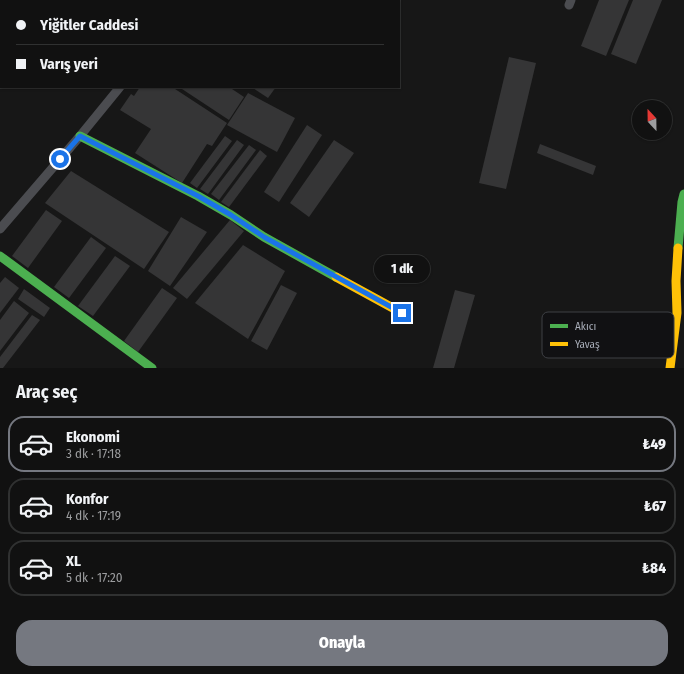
<!DOCTYPE html>
<html lang="tr">
<meta charset="utf-8">
<style>
body{margin:0;font-family:"Fira Sans Condensed",sans-serif;background:#1a1a1a;color:#f1f3f6;height:100vh;display:flex;flex-direction:column;font-size:15px;white-space:nowrap}
*{box-sizing:border-box;margin:0}
p{font-size:13px;color:#9c9d9f}
.icon{flex:none;width:22px;height:22px;fill:none;stroke:currentColor;stroke-width:2;stroke-linecap:round;stroke-linejoin:round}
.map{position:relative;height:368px;overflow:hidden}
.panel{display:flex;flex-direction:column;background:#111;flex:1}
.panel>*{flex:none}
.guide{position:absolute;left:0px;top:0px;width:400px;height:88px;box-shadow:0 1px 3px #0004,0 0 0 1px #303131;display:grid;align-content:center;height:88px;padding:0 16px;background:#111}
.needle{width:26px;rotate:338deg}
.tools{position:absolute;left:632px;top:100px;display:grid;gap:8px}
.tools a{display:grid;place-items:center;width:40px;height:40px;border-radius:50%;background:#111;box-shadow:0 1px 3px #0004,0 0 0 1px #303131;font-size:20px}
.end{position:absolute;width:18px;height:18px;margin:-9px;border:5px solid #1a73e8;background:#fff;box-shadow:0 0 0 2px #fff}
.from{border-radius:50%}
.bubble{position:absolute;height:28px;border-radius:14px;background:#111;box-shadow:0 1px 3px #0004,0 0 0 1px #303131;font-size:13px;font-weight:800;line-height:28px;text-align:center}
.guide b{display:flex;align-items:center;gap:14px;height:38px;font-size:15px}
.guide b+b{border-top:1px solid #303131}
.guide i{width:10px;height:10px;background:#f1f3f6}
ul{padding:0;list-style:none}
li{display:flex;align-items:center;gap:12px;height:56px;margin:0 8px 6px;padding:0 8px;border:2px solid #303131;border-radius:16px}
li div{flex:1}
li b{display:block;font-size:15px}
li em{font-style:normal;font-weight:800}
li.active{border-color:#757880}
li>.icon{width:36px;height:36px;stroke-width:1.5}
h2{padding:0 16px;font-size:18px;line-height:48px}
.primary-button{display:flex;gap:8px;margin-top:auto;padding:8px 16px}
.primary-button a{flex:1;height:46px;border-radius:16px;background:#757880;color:#fff;font-size:16px;font-weight:800;line-height:46px;text-align:center}
.map>svg:first-child{display:block}
.building{fill:#353536}
.lines{fill:none;stroke-linecap:round;stroke-linejoin:round}
.street{stroke:#4b4c50;stroke-width:9}
.fast{stroke:#4caf50;stroke-width:9}
.slow{stroke:#ffc107;stroke-width:9}
.route{stroke:#1a73e8;stroke-width:5}
.key{fill:#111113;stroke:#3e4045;stroke-width:1}
.key-label{font-size:11px;fill:#a8adb8}
</style>
<div class="map">
<svg width="684" height="368" viewBox="0 0 684 368">
<rect width="100%" height="100%" fill="#171717"/>
<!-- building -->
<g class="building">
<polygon points="599,0 629,0 606,56 581,46"/>
<polygon points="633,0 662,0 636,64 611,54"/>
<polygon points="509,57 536,63 506,189 479,183"/>
<polygon points="140,87 172,87 227,123 212,146 207,144 182,183 135,153 151,129 120,110 131,94 134,96"/>
<polygon points="179,87 229,87 244,97 229,120"/>
<polygon points="254,87 276,87 268,98 253,88"/>
<polygon points="248,93 295,118 277,152 227,125"/>
<polygon points="307,125 322,135 279,202 264,192"/>
<polygon points="225,136 232,141 197,188 190,183"/>
<polygon points="237,140 244,145 208,194 200,189"/>
<polygon points="334,140 354,153 309,217 290,203"/>
<polygon points="540,144 596,166 593,175 537,153"/>
<polygon points="249,145 256,150 219,200 211,194"/>
<polygon points="260,150 267,156 229,207 221,202"/>
<polygon points="71,171 169,232 144,269 45,203"/>
<polygon points="46,210 62,221 28,268 12,256"/>
<polygon points="181,217 207,232 170,286 148,271"/>
<polygon points="230,220 244,231 187,299 173,288"/>
<polygon points="91,237 106,248 69,298 54,287"/>
<polygon points="243,245 285,271 248,339 195,303"/>
<polygon points="115,256 130,266 93,316 78,306"/>
<polygon points="5,277 19,288 0,313 0,283"/>
<polygon points="281,285 297,293 267,350 251,341"/>
<polygon points="162,288 177,298 138,352 124,341"/>
<polygon points="24,289 50,308 44,317 18,299"/>
<polygon points="455,290 475,295 454,368 433,368"/>
<polygon points="14,301 29,313 0,351 0,320"/>
<polygon points="32,315 40,320 3,368 0,368 0,357"/>
</g>
<g class="lines">
<!-- street -->
<g class="street">
<polyline points="122,0 123,1"/>
<polyline points="190,1 190,0"/>
<polyline points="569,5 571,0"/>
<polyline points="0,229 80,136 120,87"/>
</g>
<!-- fast -->
<g class="fast">
<polyline points="80,136 198,196 231,215 264,237 336,277"/>
<polyline points="678,248 682,202 684,194"/>
<polyline points="0,256 152,368"/>
</g>
<!-- slow -->
<g class="slow">
<polyline points="336,277 402,313"/>
<polyline points="670,368 677,313 676,281 678,248"/>
</g>
</g>
<g class="lines">
<!-- route -->
<polyline class="route" points="60,159 80,136 198,196 231,215 264,237 402,313"/>
</g>
<!-- legend -->
<rect x="542" y="312" width="132" height="46" rx="6" class="key"/>
<rect x="550" y="324" width="18" height="4" fill="#4caf50"/>
<rect x="550" y="342" width="18" height="4" fill="#ffc107"/>
<g class="key-label">
<text x="575" y="330">Akıcı</text>
<text x="575" y="348">Yavaş</text>
</g>
</svg>
<div class="tools">
<a><svg class="needle" viewBox="-14 -14 28 28"><path d="M0-13l5 13h-10z" fill="#e53935"/><path d="M0 13l5-13h-10z" fill="#9c9d9f"/></svg></a>
</div>
<i class="end from" style="left:60px;top:159px"></i>
<i class="end" style="left:402px;top:313px"></i>
<div class="bubble" style="left:374px;top:255px;width:56px">1 dk</div>
<div class="guide">
<b><i class="from"></i>Yiğitler Caddesi</b>
<b><i></i>Varış yeri</b>
</div>
</div>
<section class="panel">
<h2>Araç seç</h2>
<ul>
<li class="active"><svg class="icon" aria-label="car" viewBox="0 0 24 24"><path d="M5 17H2v-5l4-1 3-4h7l3 4 3 1v5h-3M9 17h6M6 11h13"/><circle cx="7" cy="17" r="2"/><circle cx="17" cy="17" r="2"/></svg><div><b>Ekonomi</b><p>3 dk · 17:18</p></div><em>₺49</em></li>
<li><svg class="icon" aria-label="car" viewBox="0 0 24 24"><path d="M5 17H2v-5l4-1 3-4h7l3 4 3 1v5h-3M9 17h6M6 11h13"/><circle cx="7" cy="17" r="2"/><circle cx="17" cy="17" r="2"/></svg><div><b>Konfor</b><p>4 dk · 17:19</p></div><em>₺67</em></li>
<li><svg class="icon" aria-label="car" viewBox="0 0 24 24"><path d="M5 17H2v-5l4-1 3-4h7l3 4 3 1v5h-3M9 17h6M6 11h13"/><circle cx="7" cy="17" r="2"/><circle cx="17" cy="17" r="2"/></svg><div><b>XL</b><p>5 dk · 17:20</p></div><em>₺84</em></li>
</ul>
<div class="primary-button"><a>Onayla</a></div>
</section>
